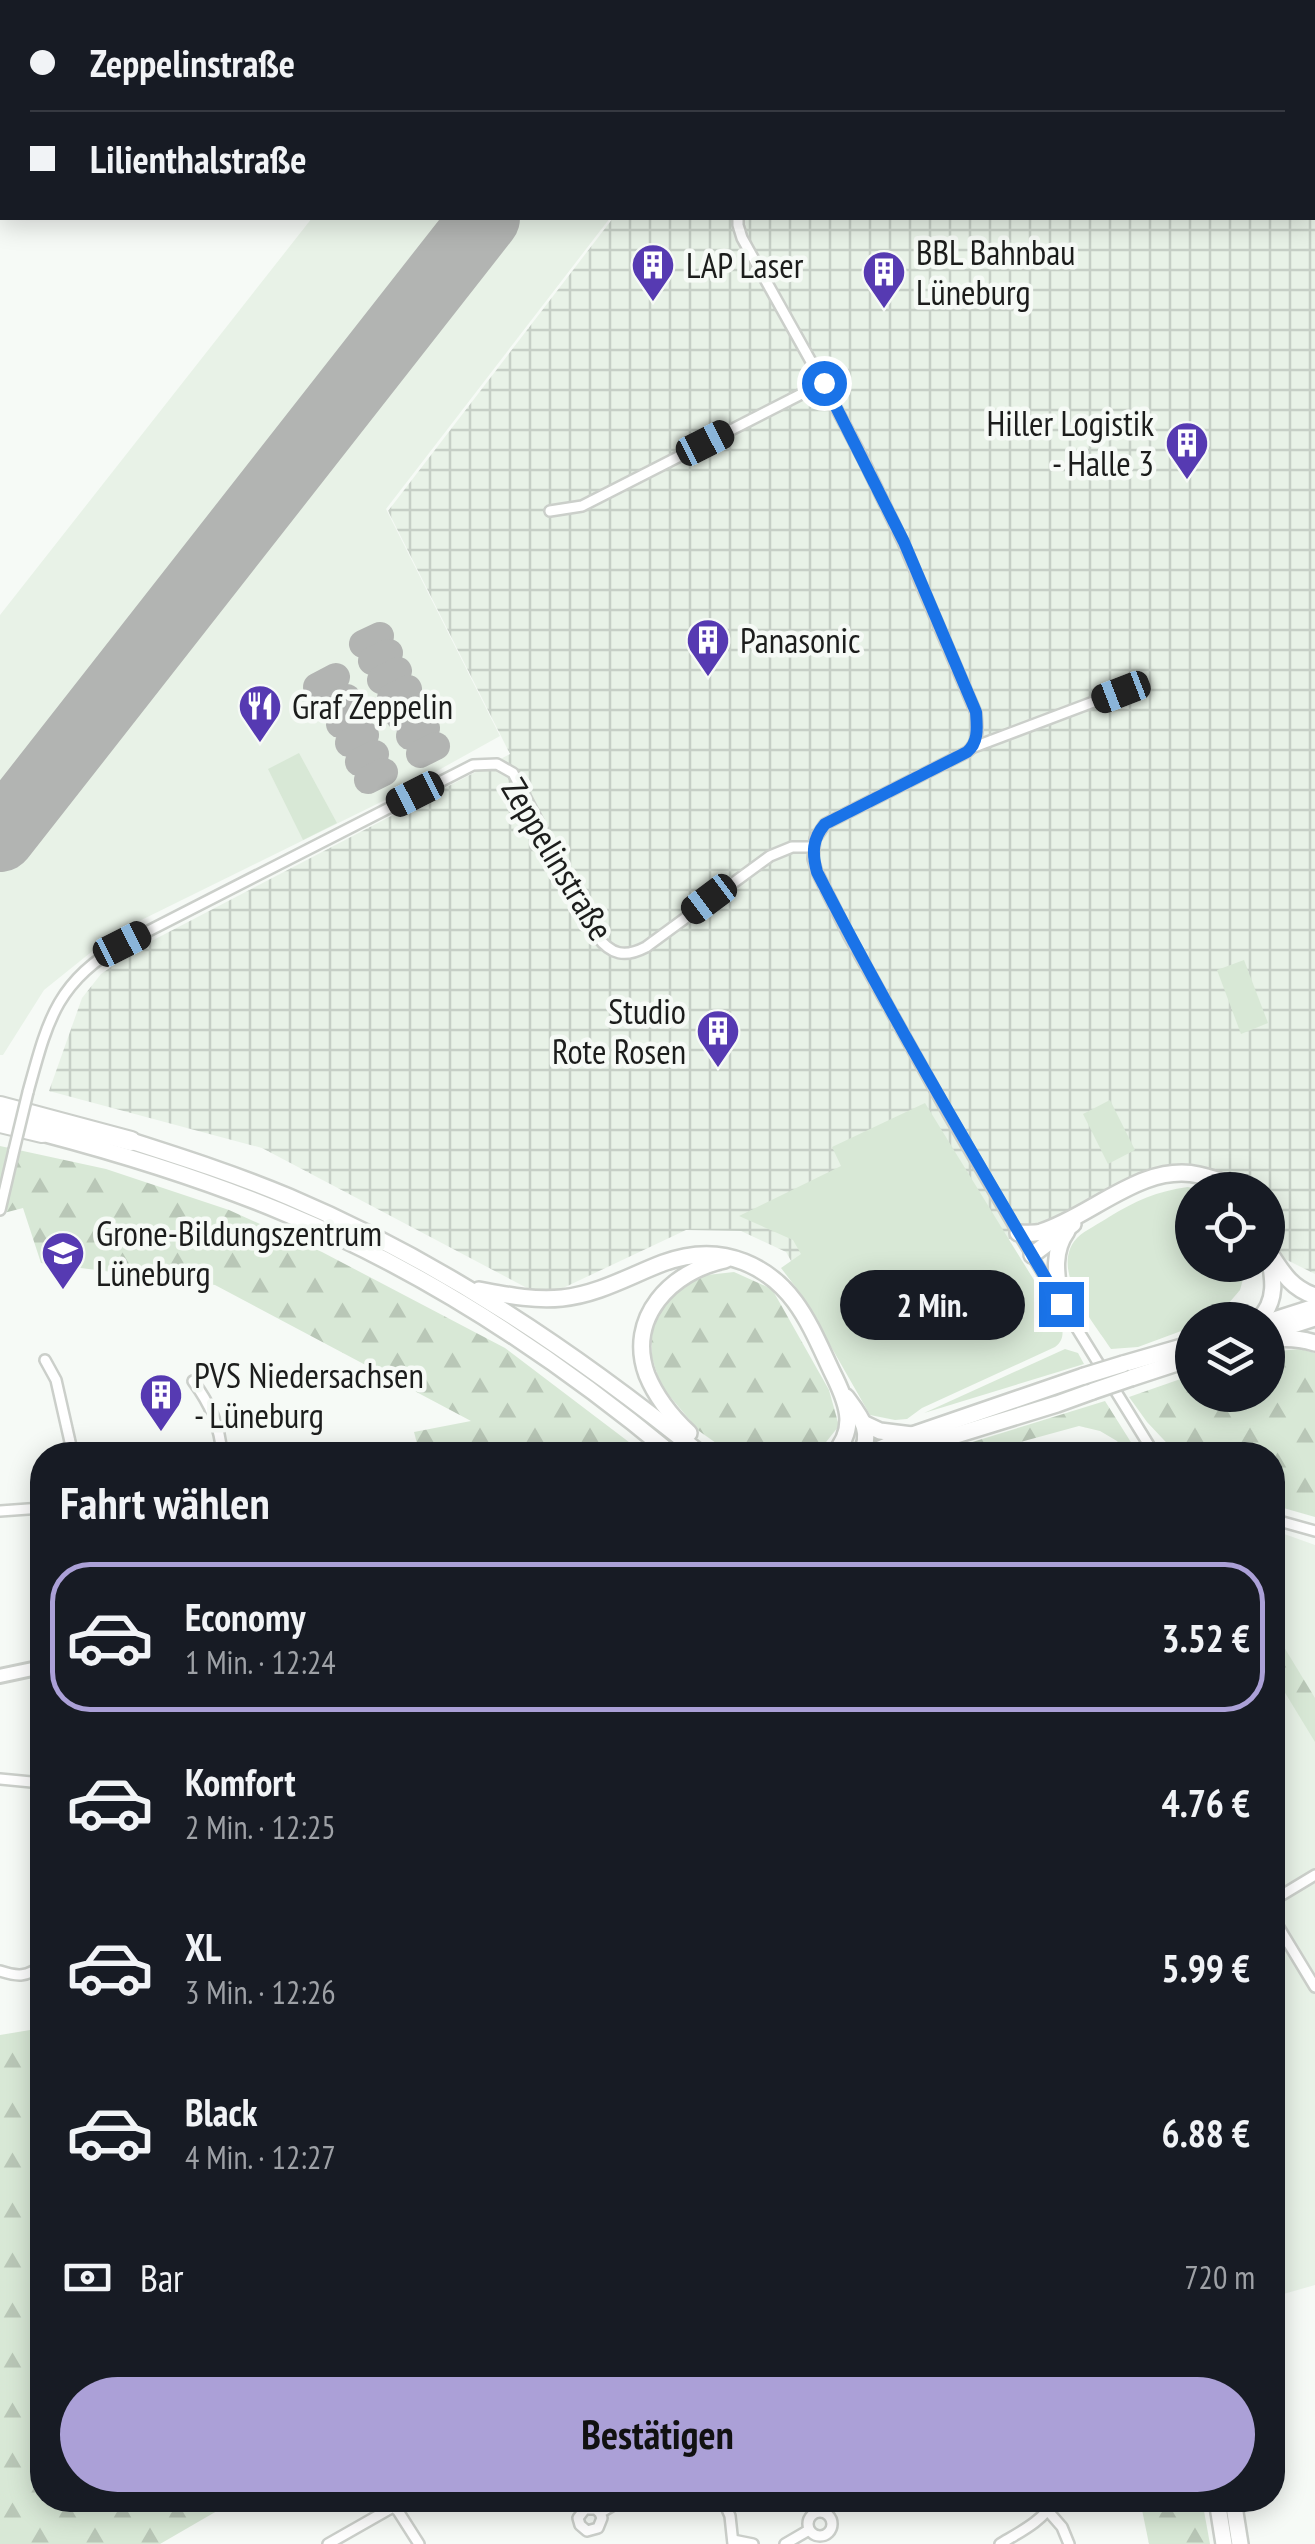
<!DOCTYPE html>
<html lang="de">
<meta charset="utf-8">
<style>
body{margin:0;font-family:"PT Sans Narrow",sans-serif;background:#242831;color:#f1f3f6;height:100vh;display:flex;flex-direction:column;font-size:38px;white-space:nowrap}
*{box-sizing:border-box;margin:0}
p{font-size:32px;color:#9ea1a6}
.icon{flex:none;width:55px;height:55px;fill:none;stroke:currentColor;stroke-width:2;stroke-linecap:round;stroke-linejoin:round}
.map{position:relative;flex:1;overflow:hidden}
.panel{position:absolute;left:30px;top:1442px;width:1255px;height:1070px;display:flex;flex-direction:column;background:#171b24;border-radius:40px;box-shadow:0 5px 25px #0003}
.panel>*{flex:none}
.hud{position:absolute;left:0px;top:0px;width:1315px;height:220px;box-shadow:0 5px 25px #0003;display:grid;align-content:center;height:220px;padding:0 30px;background:#171b24}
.tools{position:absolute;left:1175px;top:1172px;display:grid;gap:20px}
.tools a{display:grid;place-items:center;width:110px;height:110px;border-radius:50%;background:#171b24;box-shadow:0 5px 25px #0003;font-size:50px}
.end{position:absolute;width:45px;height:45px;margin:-22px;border:12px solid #1a73e8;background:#fff;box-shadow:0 0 0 5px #fff}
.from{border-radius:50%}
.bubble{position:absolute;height:70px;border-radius:35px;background:#171b24;box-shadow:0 5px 25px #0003;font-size:32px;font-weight:700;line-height:70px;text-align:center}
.car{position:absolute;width:30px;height:60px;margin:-30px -15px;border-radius:12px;box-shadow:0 0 8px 2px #0007;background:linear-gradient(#222 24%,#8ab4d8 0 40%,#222 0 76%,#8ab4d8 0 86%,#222 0)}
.hud b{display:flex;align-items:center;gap:35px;height:95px;font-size:38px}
.hud b+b{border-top:2px solid #363941}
.hud i{width:25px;height:25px;background:#f1f3f6}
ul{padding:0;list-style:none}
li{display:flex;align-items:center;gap:30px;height:150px;margin:0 20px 15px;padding:0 10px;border:5px solid transparent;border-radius:40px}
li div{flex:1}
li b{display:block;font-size:38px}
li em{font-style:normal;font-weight:700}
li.active{border-color:#aba0d7}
li>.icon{width:90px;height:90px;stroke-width:1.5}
h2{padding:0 30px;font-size:45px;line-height:120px}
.pay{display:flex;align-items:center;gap:25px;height:110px;padding:0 30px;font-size:38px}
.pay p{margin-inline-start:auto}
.button{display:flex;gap:20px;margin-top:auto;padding:20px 30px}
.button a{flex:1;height:115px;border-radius:60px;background:#aba0d7;color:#111;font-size:40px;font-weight:700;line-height:115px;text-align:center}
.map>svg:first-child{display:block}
.built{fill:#e8f2e7}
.industrial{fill:url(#industrial-grid)}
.grass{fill:#d8e8d6}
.forest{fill:url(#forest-firs)}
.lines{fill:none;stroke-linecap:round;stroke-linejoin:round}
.taxiway{stroke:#b2b4b2;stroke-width:28}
.runway{stroke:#b2b4b2;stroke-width:70}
.minor-casing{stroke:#cbcfca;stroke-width:14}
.secondary-casing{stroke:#cbcfca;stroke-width:18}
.primary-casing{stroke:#cbcfca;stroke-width:20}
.trunk-casing{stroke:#cbcfca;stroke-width:20}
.motorway-casing{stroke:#cbcfca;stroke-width:22}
.minor{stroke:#fff;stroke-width:9}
.secondary{stroke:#fff;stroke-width:12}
.primary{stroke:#fff;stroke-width:15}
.trunk{stroke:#fff;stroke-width:15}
.motorway{stroke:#fff;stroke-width:18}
.minor-bridge-casing{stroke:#cbcfca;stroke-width:14;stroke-linecap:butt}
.primary-bridge-casing{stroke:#cbcfca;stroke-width:20;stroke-linecap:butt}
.trunk-bridge-casing{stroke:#cbcfca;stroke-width:20;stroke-linecap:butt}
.minor-bridge{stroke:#fff;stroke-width:9}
.primary-bridge{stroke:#fff;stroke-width:15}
.trunk-bridge{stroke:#fff;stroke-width:15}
.route{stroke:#1a73e8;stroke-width:12}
.labels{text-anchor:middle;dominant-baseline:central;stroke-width:9;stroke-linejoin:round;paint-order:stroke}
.poi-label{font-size:35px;fill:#1c1d1c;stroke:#f6faf6;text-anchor:start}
.street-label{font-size:35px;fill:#1c1d1c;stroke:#f6faf6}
</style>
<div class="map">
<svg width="1315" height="2544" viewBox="0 0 1315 2544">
<defs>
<pattern id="industrial-grid" width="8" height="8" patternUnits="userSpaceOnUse" patternTransform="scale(2.5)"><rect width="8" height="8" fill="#e8f2e7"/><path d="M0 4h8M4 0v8" fill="none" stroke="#c6cfc6"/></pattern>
<pattern id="forest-firs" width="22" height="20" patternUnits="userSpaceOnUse" patternTransform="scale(2.5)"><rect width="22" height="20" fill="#d8e8d6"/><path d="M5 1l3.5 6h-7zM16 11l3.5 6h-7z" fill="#b9c7b7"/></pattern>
</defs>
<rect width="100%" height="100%" fill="#f6faf6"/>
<!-- built -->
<g class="built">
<polygon points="312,218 610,218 386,509 500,736 383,801 115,933 44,990 3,1055 0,1055 0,615"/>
<polygon points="1273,1530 1315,1545 1315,2285 1273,2297"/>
</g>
<!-- industrial -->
<polygon class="industrial" points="778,0 1315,0 1315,1274 1281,1257 1268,1226 1268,1190 1246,1190 1219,1173 1187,1165 1137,1176 829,1328 786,1252 741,1231 686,1230 544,1297 262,1148 49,1091 82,998 101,974 140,947 510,754 388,511 613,218 1312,218 1312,2 776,2"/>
<!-- grass -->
<g class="grass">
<polygon points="299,753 337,823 303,840 268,769"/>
<polygon points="1244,960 1268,1023 1241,1034 1217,970"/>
<polygon points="1110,1100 1135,1150 1108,1164 1083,1114"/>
<path d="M925 1103 1061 1324C1064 1333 1063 1341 1055 1347L922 1408 907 1419 895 1420 870 1415 801 1294 781 1268 801 1254 793 1240 739 1216 841 1166 832 1147Z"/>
<path d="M1188 1187 1199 1190H1192V1265H1247L1240 1290 1216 1318 1192 1320V1327L1138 1347 1111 1349C1094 1323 1048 1269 1077 1238 1085 1230 1099 1224 1109 1217 1135 1201 1157 1191 1188 1187Z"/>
<polygon points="1065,1349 1078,1353 1084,1364 924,1413"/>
</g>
<!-- forest -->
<g class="forest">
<polygon points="0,1146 106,1169 229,1210 322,1252 505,1348 646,1455 420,1455 414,1432 471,1421 215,1285 41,1263 23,1208 0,1214"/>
<polygon points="734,1272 772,1289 829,1390 839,1426 822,1447 799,1455 733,1455 699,1431 661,1386 652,1358 651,1332 662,1303 684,1285 707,1275"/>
<polygon points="1300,1349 1315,1353 1315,1517 1273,1505 1272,1455 1178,1455 1147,1422 1129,1397 1192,1375 1192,1395 1268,1395 1268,1352"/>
<polygon points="1105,1401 1139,1455 1127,1455 1117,1441 1100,1431 1079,1426 973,1455 941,1455 940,1452"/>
<polygon points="1273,1629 1315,1698 1315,1742 1273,1673"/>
<polygon points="42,2028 42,2500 236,2500 160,2544 0,2544 0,2035"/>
<polygon points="1140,2500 1202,2500 1210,2544 1149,2544"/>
</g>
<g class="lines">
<!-- taxiway -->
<g class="taxiway">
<polyline points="363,644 380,636"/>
<polyline points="372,661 389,653"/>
<polyline points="381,680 398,671"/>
<polyline points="317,687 336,677"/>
<polyline points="391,698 408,689"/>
<polyline points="331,706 347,698"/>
<polyline points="400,717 416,709"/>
<polyline points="340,724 356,716"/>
<polyline points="410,736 426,728"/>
<polyline points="349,743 365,735"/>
<polyline points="420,754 436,746"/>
<polyline points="359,762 375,754"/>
<polyline points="368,780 384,772"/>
</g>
<!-- runway -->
<g class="runway">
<polyline points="653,2 655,0"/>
<polyline points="0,837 485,218"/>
</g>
<!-- minor casing -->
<g class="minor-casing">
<g id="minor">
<polyline points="1007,2 1008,0"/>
<path d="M738 218V225L742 238 823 383 863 459 903 542 976 713C977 727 980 742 967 752L825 824 815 839 813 859 817 872 849 936 950 1117 1018 1233 1155 1455"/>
<polyline points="550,511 582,506 823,383"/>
<polyline points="974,747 1133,687"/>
<path d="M28 1092C47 1023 56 981 123 944L473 765 497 764 513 773 597 936C611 955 625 958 646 947L770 856 792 847H813"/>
<polyline points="0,1210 14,1150"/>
<polyline points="45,1360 56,1380 73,1455"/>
<path d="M193 1381C210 1404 220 1426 222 1455"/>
<polyline points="0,1511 42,1508"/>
<polyline points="1272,1519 1315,1531"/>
<polyline points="0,1779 42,1783"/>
<polyline points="1272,1901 1315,1875"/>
<polyline points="1272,1916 1315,1987"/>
<path d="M0 1971C18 1977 27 1977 42 1965"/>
<polyline points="723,2500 730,2516 733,2544"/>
<polyline points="1048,2511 1062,2527 1069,2544"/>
<circle cx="820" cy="2524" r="12"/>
<polyline points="600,2513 602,2518 598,2528 587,2531 580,2525 578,2518 585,2509 596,2509 600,2513 622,2500"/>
<polyline points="733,2540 753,2544"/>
<polyline points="328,2544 393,2507 398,2511 419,2544"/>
<polyline points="785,2544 809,2530"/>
<path d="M1000 2544C1020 2532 1043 2521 1055 2500"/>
</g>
</g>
<!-- secondary casing -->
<g class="secondary-casing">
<polyline id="secondary" points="0,1676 42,1667"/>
</g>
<!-- primary casing -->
<g class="primary-casing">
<g id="primary">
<path d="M1018 1233C1026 1233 1034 1234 1041 1232 1092 1216 1143 1162 1199 1175 1212 1178 1224 1181 1234 1190"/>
<polyline points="1032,1255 1073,1224"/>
<path d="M1061 1304C1057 1278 1051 1253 1067 1231"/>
<path d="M1258 1320C1279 1301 1273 1275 1268 1250"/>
<polyline points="1123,1364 1192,1344"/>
<polyline points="866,1455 912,1435 1084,1376"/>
</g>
</g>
<!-- trunk casing -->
<g class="trunk-casing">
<g id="trunk">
<path d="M42 1133C122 1154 203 1179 280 1211 424 1270 554 1356 673 1455"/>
<path d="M131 1141C184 1158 237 1175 289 1197 440 1261 575 1352 702 1455"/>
<path d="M1269 1252C1282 1272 1291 1288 1315 1296"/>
<path d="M479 1290C506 1295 534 1301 562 1298 599 1294 629 1276 663 1263 690 1253 717 1251 744 1262 797 1283 812 1331 835 1378 849 1407 856 1430 833 1455"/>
<polyline points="1268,1322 1315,1307"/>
<polyline points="1268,1333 1315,1318"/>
<path d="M1268 1340C1285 1337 1298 1338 1315 1343"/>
<polyline points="1131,1378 1192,1358"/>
<path d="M846 1397C860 1416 874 1432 860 1455"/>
<polyline points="865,1424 880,1431 912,1435"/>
<path d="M689 1433C672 1417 656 1397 647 1375 626 1318 671 1271 725 1260"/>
<polyline points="909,1455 917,1447 1057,1404 1093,1391"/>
<polyline points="1217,2500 1224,2544"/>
<polyline points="1233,2500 1240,2544"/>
</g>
</g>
<!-- motorway casing -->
<g class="motorway-casing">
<g id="motorway">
<polyline points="0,1106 131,1141"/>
<polyline points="0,1123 42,1133"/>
</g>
</g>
<!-- minor -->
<use href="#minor" class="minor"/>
<!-- secondary -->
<use href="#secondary" class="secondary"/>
<!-- primary -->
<use href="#primary" class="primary"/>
<!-- trunk -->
<use href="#trunk" class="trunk"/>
<!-- motorway -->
<use href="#motorway" class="motorway"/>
<!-- minor-bridge casing -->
<g class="minor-bridge-casing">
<polyline id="minor-bridge" points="14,1150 28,1092"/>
</g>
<!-- primary-bridge casing -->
<g class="primary-bridge-casing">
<polyline id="primary-bridge" points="1084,1376 1123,1364"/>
</g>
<!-- trunk-bridge casing -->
<g class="trunk-bridge-casing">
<polyline id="trunk-bridge" points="1093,1391 1131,1378"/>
</g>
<!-- minor-bridge -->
<use href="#minor-bridge" class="minor-bridge"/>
<!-- primary-bridge -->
<use href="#primary-bridge" class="primary-bridge"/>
<!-- trunk-bridge -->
<use href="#trunk-bridge" class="trunk-bridge"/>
</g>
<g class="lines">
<!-- route -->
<path class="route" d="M824 383 904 542 976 712C977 727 979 742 967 752L825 824C812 839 812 853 817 872 892 1019 977 1161 1061 1304"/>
</g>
<!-- icons -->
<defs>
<g id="building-pin" transform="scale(2.25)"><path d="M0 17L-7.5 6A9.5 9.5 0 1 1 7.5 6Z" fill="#563ab2" stroke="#f6faf6"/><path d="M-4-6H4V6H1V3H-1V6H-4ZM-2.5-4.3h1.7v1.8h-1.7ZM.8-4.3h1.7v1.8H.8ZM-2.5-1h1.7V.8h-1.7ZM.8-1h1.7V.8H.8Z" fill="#fff"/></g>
<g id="restaurant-pin" transform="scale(2.25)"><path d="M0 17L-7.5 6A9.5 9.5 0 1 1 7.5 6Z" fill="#563ab2" stroke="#f6faf6"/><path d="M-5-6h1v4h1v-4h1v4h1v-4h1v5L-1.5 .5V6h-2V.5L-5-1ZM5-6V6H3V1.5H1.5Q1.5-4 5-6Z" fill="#fff"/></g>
<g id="school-pin" transform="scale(2.25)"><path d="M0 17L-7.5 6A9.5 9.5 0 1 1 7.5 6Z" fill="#563ab2" stroke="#f6faf6"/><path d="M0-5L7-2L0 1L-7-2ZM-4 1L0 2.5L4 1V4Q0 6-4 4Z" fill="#fff"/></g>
</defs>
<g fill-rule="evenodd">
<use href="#building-pin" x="653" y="265"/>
<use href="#building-pin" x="884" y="272"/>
<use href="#building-pin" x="1187" y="443"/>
<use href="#building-pin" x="708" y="640"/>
<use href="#restaurant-pin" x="260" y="706"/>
<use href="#building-pin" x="718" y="1031"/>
<use href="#school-pin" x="63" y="1253"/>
<use href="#building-pin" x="161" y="1395"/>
</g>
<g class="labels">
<!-- poi labels -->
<g class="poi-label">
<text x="916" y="252">BBL Bahnbau<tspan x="916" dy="40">Lüneburg</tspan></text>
<text x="686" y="265">LAP Laser</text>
<text x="1154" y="423" text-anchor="end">Hiller Logistik<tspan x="1154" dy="40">- Halle 3</tspan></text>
<text x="740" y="640">Panasonic</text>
<text x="292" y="706">Graf Zeppelin</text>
<text x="686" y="1011" text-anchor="end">Studio<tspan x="686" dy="40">Rote Rosen</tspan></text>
<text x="96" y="1233">Grone-Bildungszentrum<tspan x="96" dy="40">Lüneburg</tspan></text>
<text x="194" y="1375">PVS Niedersachsen<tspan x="194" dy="40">- Lüneburg</tspan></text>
</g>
<!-- street labels -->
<g class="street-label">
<text transform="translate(558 859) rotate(59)">Zeppelinstraße</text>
</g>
</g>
</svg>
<div class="tools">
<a><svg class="icon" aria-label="locate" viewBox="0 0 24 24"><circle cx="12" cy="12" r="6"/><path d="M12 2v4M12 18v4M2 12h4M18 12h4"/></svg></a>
<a><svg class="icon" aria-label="layers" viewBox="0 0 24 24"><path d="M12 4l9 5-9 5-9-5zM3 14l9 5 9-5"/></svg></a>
</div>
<i class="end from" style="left:824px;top:383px"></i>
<i class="end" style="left:1061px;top:1304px"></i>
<div class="bubble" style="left:840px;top:1270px;width:185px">2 Min.</div>
<i class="car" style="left:705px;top:443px;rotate:63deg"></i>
<i class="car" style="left:1121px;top:692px;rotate:249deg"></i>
<i class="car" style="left:415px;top:794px;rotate:243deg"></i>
<i class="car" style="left:709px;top:899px;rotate:233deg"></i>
<i class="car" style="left:122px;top:944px;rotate:63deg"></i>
<div class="hud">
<b><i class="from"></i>Zeppelinstraße</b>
<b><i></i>Lilienthalstraße</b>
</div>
<section class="panel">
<h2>Fahrt wählen</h2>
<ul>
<li class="active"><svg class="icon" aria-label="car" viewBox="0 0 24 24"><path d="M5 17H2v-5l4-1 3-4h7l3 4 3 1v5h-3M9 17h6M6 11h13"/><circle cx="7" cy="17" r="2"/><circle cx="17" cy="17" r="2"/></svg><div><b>Economy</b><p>1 Min. · 12:24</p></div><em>3.52 €</em></li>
<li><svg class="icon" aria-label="car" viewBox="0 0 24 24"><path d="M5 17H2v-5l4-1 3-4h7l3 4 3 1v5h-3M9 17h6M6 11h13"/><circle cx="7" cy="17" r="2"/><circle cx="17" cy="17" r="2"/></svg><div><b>Komfort</b><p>2 Min. · 12:25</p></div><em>4.76 €</em></li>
<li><svg class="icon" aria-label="car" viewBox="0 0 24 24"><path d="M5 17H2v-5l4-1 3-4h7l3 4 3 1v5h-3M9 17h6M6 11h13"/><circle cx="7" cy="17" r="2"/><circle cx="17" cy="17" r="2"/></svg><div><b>XL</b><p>3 Min. · 12:26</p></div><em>5.99 €</em></li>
<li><svg class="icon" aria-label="car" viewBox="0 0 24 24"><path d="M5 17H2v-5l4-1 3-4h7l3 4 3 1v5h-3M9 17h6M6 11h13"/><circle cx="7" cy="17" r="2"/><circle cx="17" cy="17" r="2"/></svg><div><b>Black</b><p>4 Min. · 12:27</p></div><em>6.88 €</em></li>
</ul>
<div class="pay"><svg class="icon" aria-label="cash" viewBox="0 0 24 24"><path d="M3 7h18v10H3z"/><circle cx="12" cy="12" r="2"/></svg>Bar<p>720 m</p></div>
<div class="button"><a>Bestätigen</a></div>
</section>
</div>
